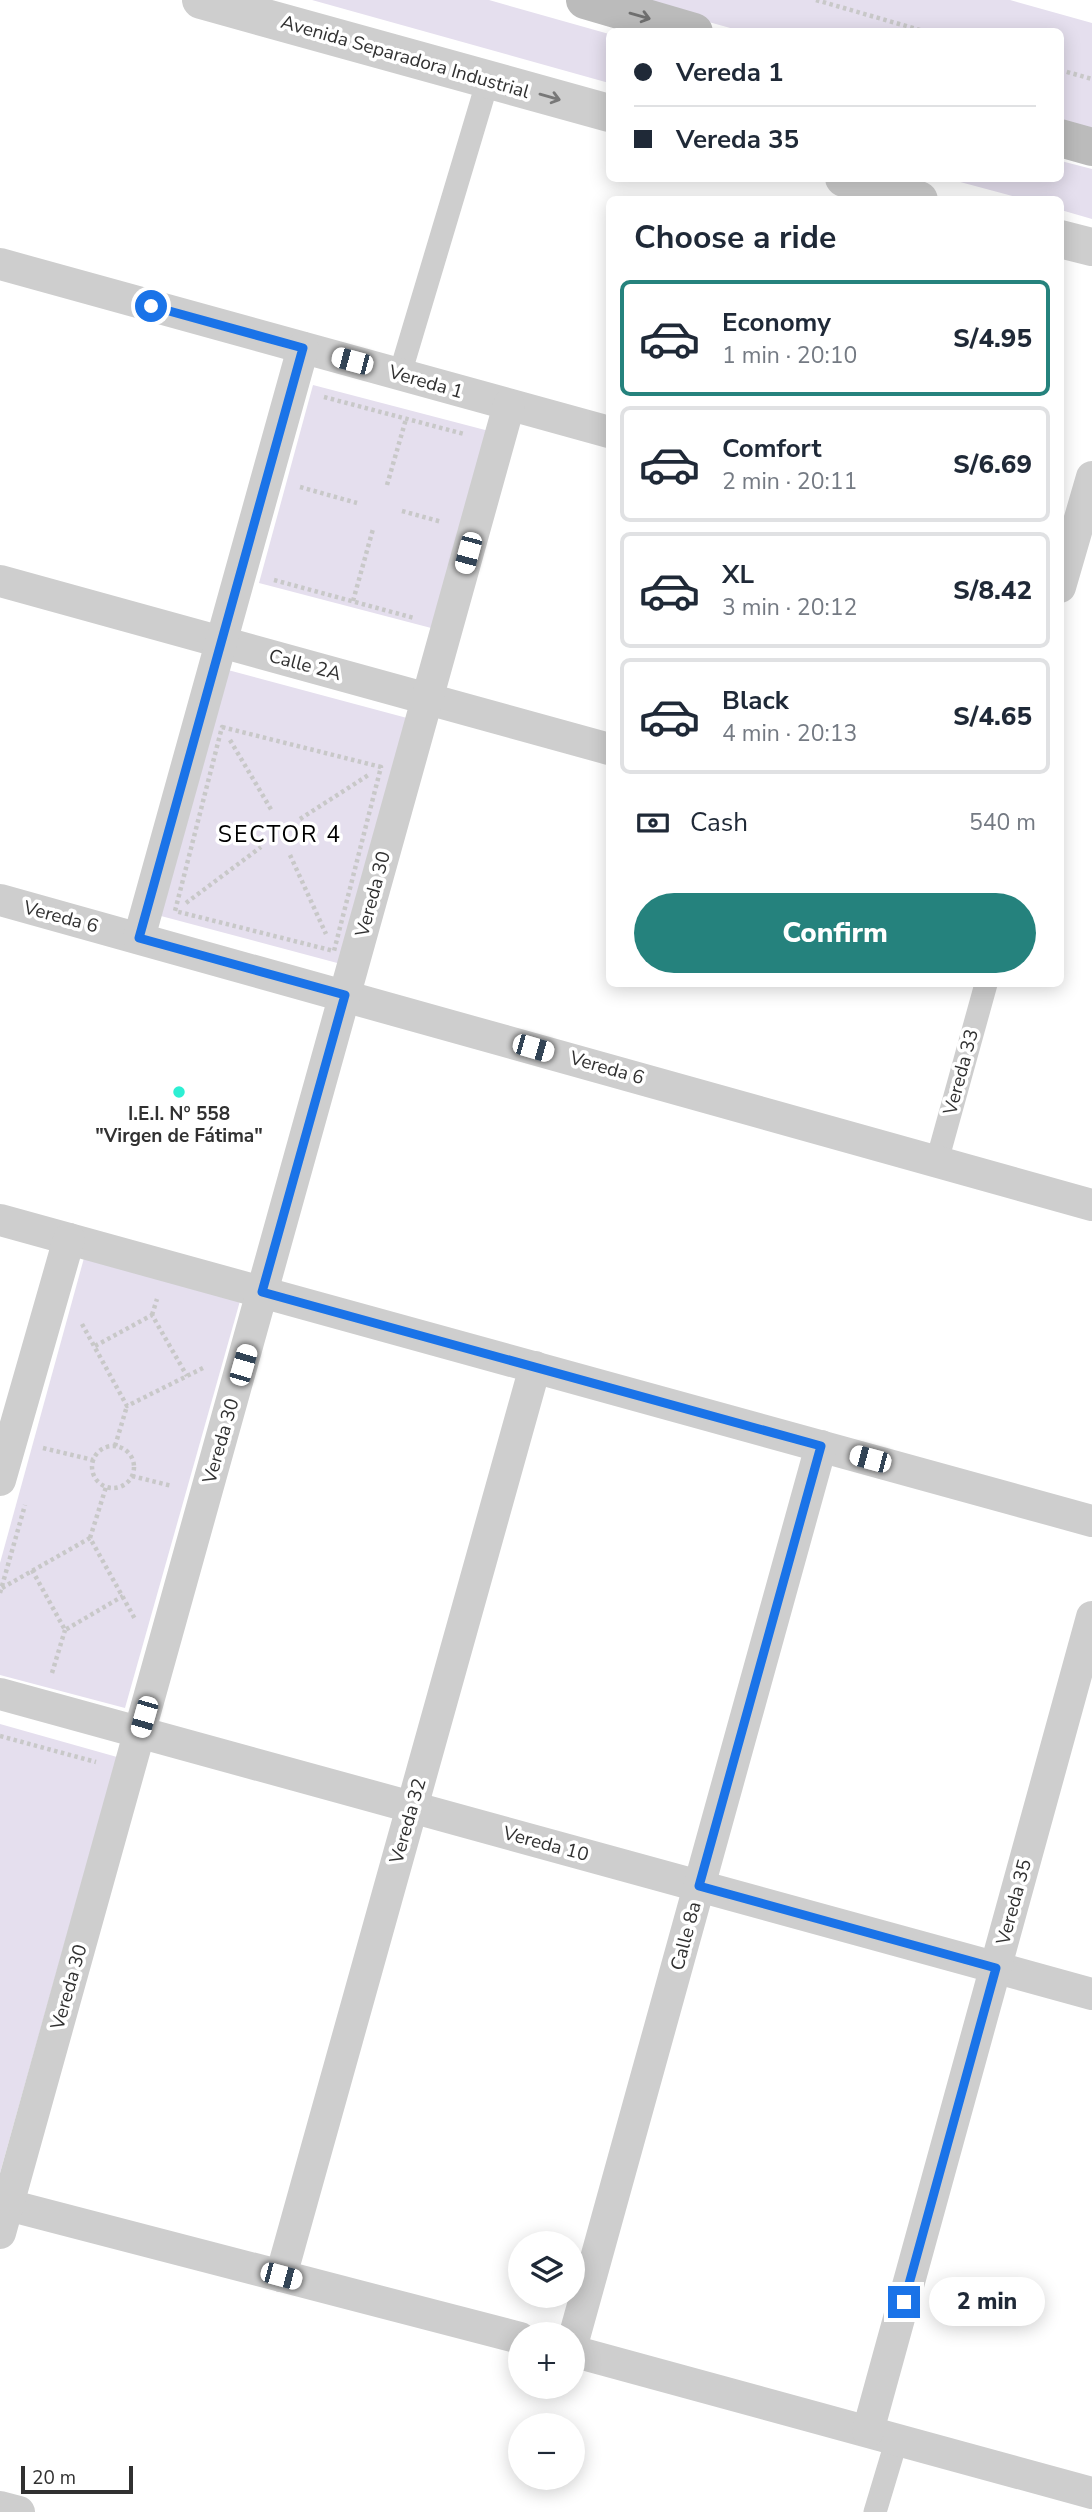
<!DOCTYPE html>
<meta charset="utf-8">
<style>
body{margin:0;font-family:"Nunito Sans",sans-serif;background:#f2f2f3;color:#1f2937;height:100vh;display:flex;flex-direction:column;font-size:26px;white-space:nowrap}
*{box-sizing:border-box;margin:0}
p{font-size:23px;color:#747a83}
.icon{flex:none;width:38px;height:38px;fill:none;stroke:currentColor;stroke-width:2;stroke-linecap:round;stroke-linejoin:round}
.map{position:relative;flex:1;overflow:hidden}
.side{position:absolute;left:606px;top:196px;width:458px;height:791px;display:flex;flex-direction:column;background:#fff;border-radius:10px;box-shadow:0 4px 18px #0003}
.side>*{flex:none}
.banner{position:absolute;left:606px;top:28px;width:458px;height:154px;border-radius:10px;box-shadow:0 4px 18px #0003;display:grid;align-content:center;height:154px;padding:0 28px;background:#fff}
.controls{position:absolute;left:508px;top:2231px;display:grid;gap:14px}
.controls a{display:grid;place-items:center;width:77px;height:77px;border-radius:50%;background:#fff;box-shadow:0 4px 18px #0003;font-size:35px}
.scale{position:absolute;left:21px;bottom:18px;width:112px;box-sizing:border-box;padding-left:7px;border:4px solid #313131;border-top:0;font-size:19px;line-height:24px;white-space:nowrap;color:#313131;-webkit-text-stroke:5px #fff;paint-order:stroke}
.end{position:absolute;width:32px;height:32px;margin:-16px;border:9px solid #1a73e8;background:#fff;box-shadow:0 0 0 4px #fff}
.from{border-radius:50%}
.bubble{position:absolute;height:49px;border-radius:24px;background:#fff;box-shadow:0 4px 18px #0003;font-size:23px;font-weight:800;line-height:49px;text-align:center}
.car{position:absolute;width:21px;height:42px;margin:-21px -10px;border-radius:9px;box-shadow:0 0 5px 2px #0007;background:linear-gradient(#fff 24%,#345 0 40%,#fff 0 76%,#345 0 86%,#fff 0)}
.banner b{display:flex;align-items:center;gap:24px;height:66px;font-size:26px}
.banner b+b{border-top:2px solid #e0e1e3}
.banner i{width:18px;height:18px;background:#1f2937}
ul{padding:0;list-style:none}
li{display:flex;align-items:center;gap:21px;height:116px;margin:0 14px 10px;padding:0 14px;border:4px solid #e0e1e3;border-radius:10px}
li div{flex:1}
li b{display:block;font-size:26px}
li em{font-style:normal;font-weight:800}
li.on{border-color:#25827d}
li>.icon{width:63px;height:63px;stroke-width:1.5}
h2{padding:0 28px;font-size:32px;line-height:84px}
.pay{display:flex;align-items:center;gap:18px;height:77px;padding:0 28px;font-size:26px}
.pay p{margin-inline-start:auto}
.button{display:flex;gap:14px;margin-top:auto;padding:14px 28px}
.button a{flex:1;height:80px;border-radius:42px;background:#25827d;color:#fff;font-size:28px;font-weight:800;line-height:80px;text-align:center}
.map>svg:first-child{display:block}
.green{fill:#e5dfee}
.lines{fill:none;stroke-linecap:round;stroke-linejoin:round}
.path{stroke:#c8c8c8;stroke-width:4.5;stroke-dasharray:3.5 3.5;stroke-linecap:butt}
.pedestrian{stroke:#cecece;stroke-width:23}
.minor{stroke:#cecece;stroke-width:32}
.tertiary{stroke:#cecece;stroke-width:38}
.secondary{stroke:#bbb;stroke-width:38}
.oneway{stroke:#6f6f6f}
.oneway2{stroke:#787878}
.route{stroke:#1a73e8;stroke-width:9}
.poi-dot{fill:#2defd3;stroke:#fff;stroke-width:2.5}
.labels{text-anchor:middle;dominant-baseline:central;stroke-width:7;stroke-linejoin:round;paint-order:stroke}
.street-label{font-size:19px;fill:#313131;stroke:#fff}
.poi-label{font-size:19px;font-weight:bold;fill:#313131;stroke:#fff}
.quarter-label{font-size:23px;letter-spacing:2px;fill:#000;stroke:#fff}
</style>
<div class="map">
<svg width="1092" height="2512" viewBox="0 0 1092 2512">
<rect width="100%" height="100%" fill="#fff"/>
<!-- green -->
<g class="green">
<polygon points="312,0 489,0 609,34 609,83"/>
<polygon points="630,0 1010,0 1092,23 1092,130 1061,122 1060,32 741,31"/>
<polygon points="1061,161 1092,169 1092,219 1061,210 1060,200 1024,199 949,179 1060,178"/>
<polygon points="313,385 489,431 435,629 259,583"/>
<polygon points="228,670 407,718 341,964 161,916"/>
<polygon points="84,1258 240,1301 125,1708 0,1675 0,1563"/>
<polygon points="0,1724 117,1757 0,2173"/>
</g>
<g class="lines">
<!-- path -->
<g class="path">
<polyline points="816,0 927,32"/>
<polyline points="1060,70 1092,79"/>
<polyline points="324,397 464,434"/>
<polyline points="387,485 406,419"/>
<polyline points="300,487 357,503"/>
<polyline points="402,511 442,522"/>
<polyline points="274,580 414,618"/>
<polyline points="353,601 373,529"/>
<polygon points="222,727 381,767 334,951 175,911"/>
<polyline points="230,740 272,811"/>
<polyline points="300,819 370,774"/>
<polyline points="290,855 326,934"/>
<polyline points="186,903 261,847"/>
<polyline points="152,1315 157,1299"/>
<polyline points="82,1324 127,1406 205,1367"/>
<polyline points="95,1346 152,1315 187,1376"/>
<polyline points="115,1446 127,1406"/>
<circle cx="113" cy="1467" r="21"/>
<polyline points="43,1448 93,1460"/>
<polyline points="132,1476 172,1486"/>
<polyline points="90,1538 106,1487"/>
<polyline points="32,1570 65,1630 123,1596"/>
<polyline points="2,1588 90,1538 135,1619"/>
<polyline points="0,1593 25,1505"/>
<polyline points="52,1673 65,1630"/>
<polyline points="0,1736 96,1762"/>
</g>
<!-- pedestrian -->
<g class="pedestrian">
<polyline points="400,374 488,80"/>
<polyline points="937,1161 986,984"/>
<polyline points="875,2512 897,2439"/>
</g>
<!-- minor -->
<g class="minor">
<polyline points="0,264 609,432"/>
<polyline points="0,581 609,749"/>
<polyline points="1060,587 1092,477"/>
<polyline points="0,900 1092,1205"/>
<polyline points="139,938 303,348"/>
<polyline points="0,1220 1092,1521"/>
<polyline points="0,1480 69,1239"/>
<polyline points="0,1694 1092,1994"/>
<polyline points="8,2205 520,2338"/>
<polyline points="0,2233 509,405"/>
<polyline points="281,2276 535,1367"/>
<polyline points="572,2345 821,1446"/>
<polyline points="572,2351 1092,2493"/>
<polyline points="868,2431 1092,1617"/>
<polyline points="0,2507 19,2512"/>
</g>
<!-- tertiary -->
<g class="tertiary">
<polyline points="201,0 609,113"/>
<polyline points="844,178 919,200"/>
<polyline points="1060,239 1092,247"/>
</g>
<!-- secondary -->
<g class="secondary">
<polyline points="585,0 694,32"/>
<polyline points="1060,138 1092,147"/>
</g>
</g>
<!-- one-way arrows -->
<defs><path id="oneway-shaft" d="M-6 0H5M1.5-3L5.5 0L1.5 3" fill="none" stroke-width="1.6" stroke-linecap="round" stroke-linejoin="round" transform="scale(1.75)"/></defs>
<use class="oneway" href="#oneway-shaft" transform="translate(640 16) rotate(16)"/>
<use class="oneway2" href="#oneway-shaft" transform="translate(550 97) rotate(16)"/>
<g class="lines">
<!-- route -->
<polyline class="route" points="151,306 303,348 139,938 345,995 262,1292 821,1446 699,1886 996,1968 904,2302"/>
</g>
<!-- markers -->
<circle class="poi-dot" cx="179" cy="1092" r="7"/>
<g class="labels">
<!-- street labels -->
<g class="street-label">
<text transform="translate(405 57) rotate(16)">Avenida Separadora Industrial</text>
<text transform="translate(426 382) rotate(16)">Vereda 1</text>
<text transform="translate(305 665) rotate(15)">Calle 2A</text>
<text transform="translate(373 894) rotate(-75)">Vereda 30</text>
<text transform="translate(61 917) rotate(15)">Vereda 6</text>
<text transform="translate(607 1068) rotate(16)">Vereda 6</text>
<text transform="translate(961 1072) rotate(-75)">Vereda 33</text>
<text transform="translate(221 1441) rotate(-74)">Vereda 30</text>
<text transform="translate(408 1821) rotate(-74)">Vereda 32</text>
<text transform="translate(546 1844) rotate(15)">Vereda 10</text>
<text transform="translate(1014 1902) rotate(-75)">Vereda 35</text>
<text transform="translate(686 1936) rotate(-75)">Calle 8a</text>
<text transform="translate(69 1987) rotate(-74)">Vereda 30</text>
</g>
<!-- poi labels -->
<g class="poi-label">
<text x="179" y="1114">I.E.I. N° 558<tspan x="179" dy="22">"Virgen de Fátima"</tspan></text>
</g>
<!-- quarter labels -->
<g class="quarter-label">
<text x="280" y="834">SECTOR 4</text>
</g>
</g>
</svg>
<div class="controls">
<a><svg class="icon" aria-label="layers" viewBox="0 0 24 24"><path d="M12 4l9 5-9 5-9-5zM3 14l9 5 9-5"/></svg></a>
<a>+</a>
<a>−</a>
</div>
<div class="scale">20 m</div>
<i class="end from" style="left:151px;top:306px"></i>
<i class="end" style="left:904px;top:2302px"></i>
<div class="bubble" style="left:929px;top:2277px;width:116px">2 min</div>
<i class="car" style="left:352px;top:361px;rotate:285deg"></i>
<i class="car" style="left:468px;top:553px;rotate:195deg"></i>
<i class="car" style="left:533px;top:1048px;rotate:106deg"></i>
<i class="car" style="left:243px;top:1365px;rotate:16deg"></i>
<i class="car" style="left:870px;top:1459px;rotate:285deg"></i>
<i class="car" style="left:144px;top:1717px;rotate:196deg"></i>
<i class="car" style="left:281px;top:2276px;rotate:105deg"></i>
<div class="banner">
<b><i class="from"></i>Vereda 1</b>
<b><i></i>Vereda 35</b>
</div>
<section class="side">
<h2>Choose a ride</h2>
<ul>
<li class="on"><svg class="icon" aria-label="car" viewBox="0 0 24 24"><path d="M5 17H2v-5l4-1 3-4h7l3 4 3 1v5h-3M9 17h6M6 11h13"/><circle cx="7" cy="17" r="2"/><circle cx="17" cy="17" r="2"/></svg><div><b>Economy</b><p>1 min · 20:10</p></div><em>S/4.95</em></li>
<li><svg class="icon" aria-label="car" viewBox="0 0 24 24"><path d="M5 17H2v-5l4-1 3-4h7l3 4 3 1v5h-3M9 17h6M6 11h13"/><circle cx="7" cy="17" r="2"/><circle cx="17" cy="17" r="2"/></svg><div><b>Comfort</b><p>2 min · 20:11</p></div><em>S/6.69</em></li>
<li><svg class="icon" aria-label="car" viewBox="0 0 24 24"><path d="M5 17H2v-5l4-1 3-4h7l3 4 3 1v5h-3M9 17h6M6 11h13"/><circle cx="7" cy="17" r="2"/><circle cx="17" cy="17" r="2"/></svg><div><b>XL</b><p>3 min · 20:12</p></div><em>S/8.42</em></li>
<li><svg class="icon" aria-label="car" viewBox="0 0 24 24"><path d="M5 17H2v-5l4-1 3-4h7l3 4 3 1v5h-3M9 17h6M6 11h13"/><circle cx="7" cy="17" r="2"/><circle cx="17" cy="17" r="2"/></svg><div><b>Black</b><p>4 min · 20:13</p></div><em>S/4.65</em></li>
</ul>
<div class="pay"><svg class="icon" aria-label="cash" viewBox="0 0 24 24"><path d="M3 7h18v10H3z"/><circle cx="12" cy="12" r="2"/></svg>Cash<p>540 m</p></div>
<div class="button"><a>Confirm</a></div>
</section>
</div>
